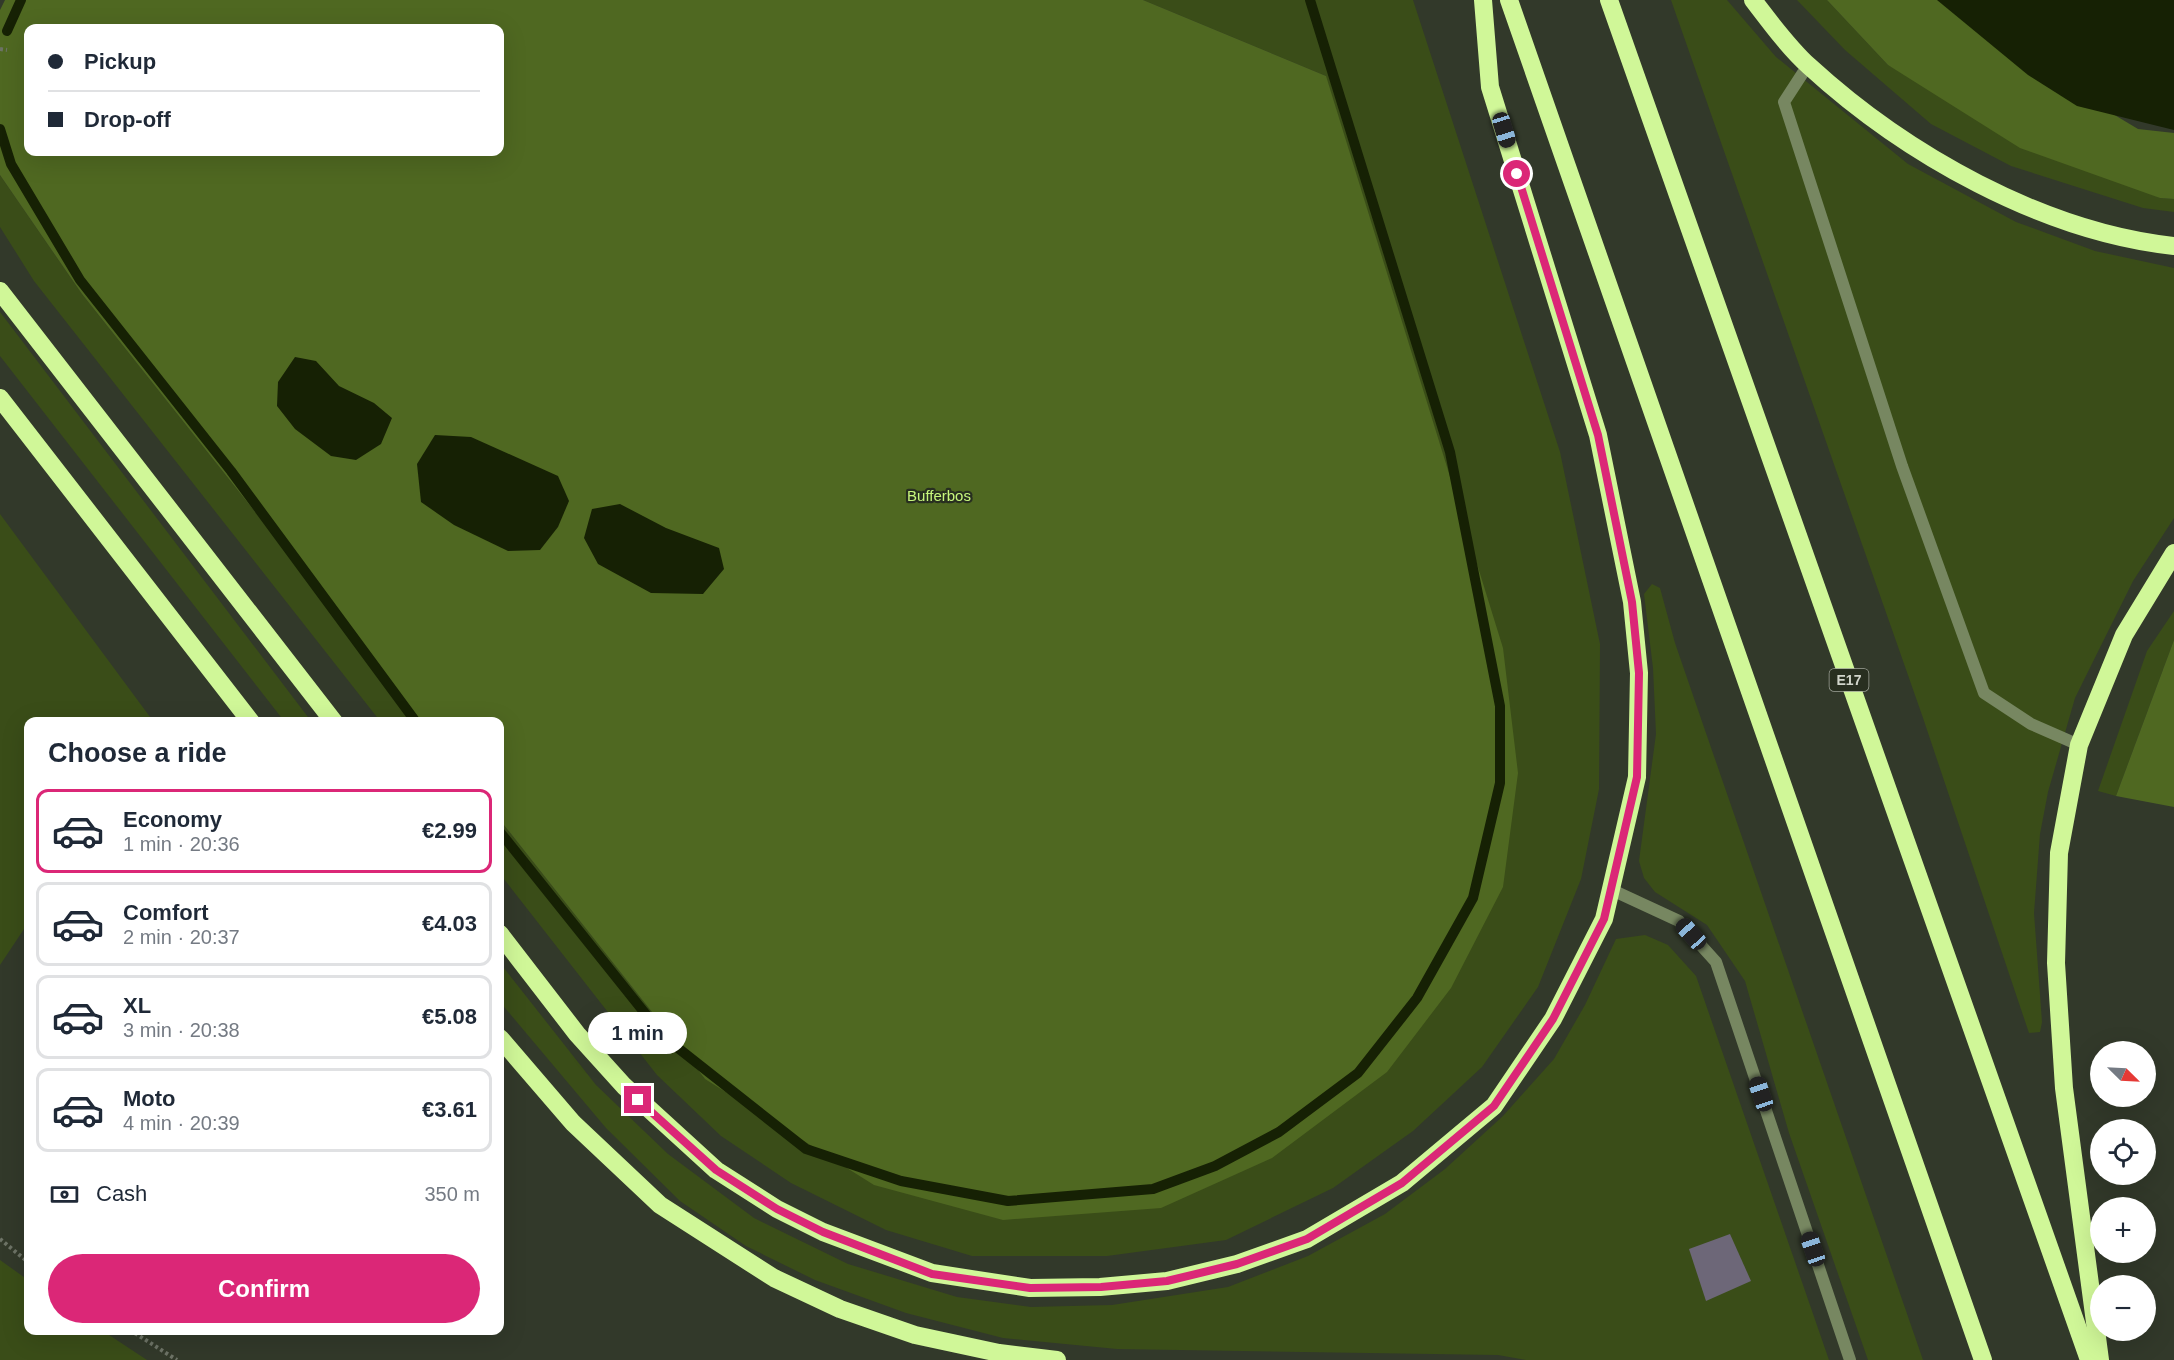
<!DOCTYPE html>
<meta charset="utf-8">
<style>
body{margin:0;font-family:Arial,sans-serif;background:#f2f2f3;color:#1f2937;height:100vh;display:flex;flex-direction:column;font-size:22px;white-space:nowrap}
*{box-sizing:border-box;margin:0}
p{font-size:20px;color:#747a83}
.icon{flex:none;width:33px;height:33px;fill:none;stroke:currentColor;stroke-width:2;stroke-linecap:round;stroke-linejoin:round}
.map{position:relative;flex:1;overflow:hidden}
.side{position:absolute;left:24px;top:717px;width:480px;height:618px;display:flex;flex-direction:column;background:#fff;border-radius:12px;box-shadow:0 6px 24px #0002}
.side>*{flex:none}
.banner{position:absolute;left:24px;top:24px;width:480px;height:132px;border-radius:12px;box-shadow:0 6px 24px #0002;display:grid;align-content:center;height:132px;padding:0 24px;background:#fff}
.needle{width:39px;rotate:114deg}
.controls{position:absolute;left:2090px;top:1041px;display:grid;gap:12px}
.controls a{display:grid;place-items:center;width:66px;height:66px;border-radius:50%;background:#fff;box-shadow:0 6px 24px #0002;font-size:30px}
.end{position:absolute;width:27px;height:27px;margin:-14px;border:8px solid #db2777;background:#fff;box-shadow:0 0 0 3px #fff}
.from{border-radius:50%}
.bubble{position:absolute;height:42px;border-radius:21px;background:#fff;box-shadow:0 6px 24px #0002;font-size:20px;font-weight:700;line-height:42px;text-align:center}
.car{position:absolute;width:18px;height:36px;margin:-18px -9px;border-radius:8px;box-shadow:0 0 4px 2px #0007;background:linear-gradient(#222 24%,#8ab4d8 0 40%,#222 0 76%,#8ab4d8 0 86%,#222 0)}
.banner b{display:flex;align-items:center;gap:21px;height:57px;font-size:22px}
.banner b+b{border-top:2px solid #e0e1e3}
.banner i{width:15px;height:15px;background:#1f2937}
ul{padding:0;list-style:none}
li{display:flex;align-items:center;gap:18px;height:84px;margin:0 12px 9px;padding:0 12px;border:3px solid #e0e1e3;border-radius:12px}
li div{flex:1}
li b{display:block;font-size:22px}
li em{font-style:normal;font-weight:700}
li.on{border-color:#db2777}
li>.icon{width:54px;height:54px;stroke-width:1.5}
h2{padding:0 24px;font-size:27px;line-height:72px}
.pay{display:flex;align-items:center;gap:15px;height:66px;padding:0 24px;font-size:22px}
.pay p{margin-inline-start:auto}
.cta{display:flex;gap:12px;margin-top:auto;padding:12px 24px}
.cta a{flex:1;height:69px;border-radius:36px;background:#db2777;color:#fff;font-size:24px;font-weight:700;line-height:69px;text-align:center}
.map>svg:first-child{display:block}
.green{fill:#3a4d18}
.forest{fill:#4f6821;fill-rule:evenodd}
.water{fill:#162104}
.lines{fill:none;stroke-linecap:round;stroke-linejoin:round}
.stream{stroke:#162104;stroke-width:10}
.building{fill:#6d6778}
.path{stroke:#6d7366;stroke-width:4;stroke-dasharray:3 3;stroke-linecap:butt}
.lane{stroke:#778761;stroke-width:12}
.highway{stroke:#d0f798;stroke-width:18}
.route{stroke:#db2777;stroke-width:8}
.labels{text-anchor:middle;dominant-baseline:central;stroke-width:4.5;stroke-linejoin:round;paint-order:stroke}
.shield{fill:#282f20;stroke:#9ea398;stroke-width:1.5}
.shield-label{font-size:14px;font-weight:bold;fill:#d1d5cb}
.park-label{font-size:15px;fill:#c7f67c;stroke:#282f20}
</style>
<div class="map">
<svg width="2174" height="1360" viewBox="0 0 2174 1360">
<rect width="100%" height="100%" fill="#32392a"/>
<!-- green -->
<g class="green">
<polygon points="1143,0 1413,0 1560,452 1600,644 1599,789 1581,879 1538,987 1482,1067 1413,1131 1333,1188 1226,1240 1107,1256 972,1256 886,1230 791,1183 721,1136 657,1075 500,874 500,820 705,1079 1326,76"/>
<polygon points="1671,0 1727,0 1776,57 1908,164 2016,222 2095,251 2174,268 2174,518 2133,581 2075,698 2048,792 2040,834 2034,913 2042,1022 2040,1032 2029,1033 1922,715"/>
<polygon points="1797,0 1827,0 1888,65 2160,198 2174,199 2174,212 2143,208 2011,166 1931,124 1845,50"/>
<polygon points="0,175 82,294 421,721 380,721 34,281 0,227"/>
<polygon points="0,312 311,721 284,721 0,356"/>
<polygon points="0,514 153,721 28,722 28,923 0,965"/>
<polygon points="1652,584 1660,588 1675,643 1707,736 1923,1360 1868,1360 1789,1133 1745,981 1707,925 1655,892 1644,878 1639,861 1656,734 1653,668 1644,594"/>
<polygon points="2174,611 2174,640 2116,796 2098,791 2147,651"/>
<polygon points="1645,935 1668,945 1696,976 1829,1360 1526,1360 1498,1355 1117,1349 1003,1338 906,1313 815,1280 746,1246 680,1201 606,1128 500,1002 500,963 596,1085 668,1154 754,1218 848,1264 957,1297 1031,1307 1112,1305 1228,1287 1308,1256 1385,1214 1445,1169 1503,1116 1554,1059 1585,1005 1616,939"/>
<polygon points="0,1260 28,1280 28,1330 103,1331 147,1360 0,1360"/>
</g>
<!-- forest -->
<g class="forest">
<path d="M5 0H1143L1326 76 1503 648 1518 773 1503 887 1451 988 1387 1072 1272 1158 1161 1208 1003 1220 874 1185 705 1079 500 820V722L421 721 82 294 0 175V10ZM28 28H500V152H28Z"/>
<polygon points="1827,0 1952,0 1986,38 2138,129 2174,133 2174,199 2160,198 2020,148 1888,65"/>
<polygon points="2174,640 2174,807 2116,796"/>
</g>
<!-- water -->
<g class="water">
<polygon points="1937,0 2174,0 2174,130 2077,106 2028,75"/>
<polygon points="295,357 316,361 339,386 374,403 392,418 381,444 356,460 331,456 295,429 277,406 278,382"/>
<polygon points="435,435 471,437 558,476 569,501 558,527 540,550 508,551 454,525 421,502 417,464"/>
<polygon points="620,504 666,528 719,548 724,569 703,594 651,593 598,564 584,538 592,509"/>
</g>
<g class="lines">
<!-- stream -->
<g class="stream">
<polyline points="7,31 21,0"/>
<polyline points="0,129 11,164 80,280 231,471 416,722"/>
<polyline points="500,832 664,1037 806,1149 901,1181 1008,1201 1153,1189 1215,1166 1279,1132 1358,1073 1417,998 1473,898 1500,783 1500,706 1450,452 1310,0"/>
</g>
</g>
<!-- building -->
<polygon class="building" points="1730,1234 1751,1281 1706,1301 1689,1249"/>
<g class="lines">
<!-- path -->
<g class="path">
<polyline points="0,49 7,50"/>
<polyline points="0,1239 28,1262"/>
<polyline points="130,1330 177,1360"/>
</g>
<!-- lane -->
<g class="lane">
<polyline points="1808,65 1784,102 1902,466 1984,693 2031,724 2079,745"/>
<polyline points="1612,890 1679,921 1716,962 1850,1360"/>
</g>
<!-- highway -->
<g class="highway">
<polyline points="1509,0 1983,1360"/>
<polyline points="1609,0 2089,1360"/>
<path d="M1753 0C1770 22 1788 47 1809 66 1905 154 2043 232 2174 246"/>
<polyline points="0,291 334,722"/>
<polyline points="0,398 251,722"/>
<polyline points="500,934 577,1034 624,1086 716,1170 777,1209 823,1232 932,1273 1030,1288 1100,1287 1167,1281 1237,1264 1307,1239 1402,1183 1494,1106 1553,1019 1604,919 1637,777 1639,673 1632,602 1598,435 1490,87 1483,0"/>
<polyline points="500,1038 573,1123 660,1205 774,1278 840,1309 915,1335 999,1353 1057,1360"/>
<polyline points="2100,1360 2064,1088 2056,963 2059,853 2079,745 2124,635 2174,553"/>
</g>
</g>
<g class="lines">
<!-- route -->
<polyline class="route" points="638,1100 716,1170 777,1209 823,1232 932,1274 1030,1288 1101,1287 1167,1281 1237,1264 1307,1239 1402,1183 1494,1106 1553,1019 1604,919 1637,777 1639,673 1632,602 1598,435 1517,174"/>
</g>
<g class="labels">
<!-- shield labels -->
<rect class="shield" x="1829.5" y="669" width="39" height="22" rx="4.5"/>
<g class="shield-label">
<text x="1849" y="680">E17</text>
</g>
<!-- park labels -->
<g class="park-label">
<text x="939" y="495">Bufferbos</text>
</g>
</g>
</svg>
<div class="controls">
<a><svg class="needle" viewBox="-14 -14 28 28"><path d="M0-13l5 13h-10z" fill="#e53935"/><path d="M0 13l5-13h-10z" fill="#747a83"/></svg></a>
<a><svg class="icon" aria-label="locate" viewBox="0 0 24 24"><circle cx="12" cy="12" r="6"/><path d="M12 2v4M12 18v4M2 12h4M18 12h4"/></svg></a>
<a>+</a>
<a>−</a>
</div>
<i class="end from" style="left:1517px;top:174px"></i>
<i class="end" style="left:638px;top:1100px"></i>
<div class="bubble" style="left:588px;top:1012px;width:99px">1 min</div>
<i class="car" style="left:1504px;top:130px;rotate:163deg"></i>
<i class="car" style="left:1691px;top:934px;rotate:318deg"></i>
<i class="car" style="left:1761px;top:1094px;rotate:341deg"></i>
<i class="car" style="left:1813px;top:1249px;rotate:341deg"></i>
<div class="banner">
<b><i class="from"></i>Pickup</b>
<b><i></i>Drop-off</b>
</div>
<section class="side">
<h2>Choose a ride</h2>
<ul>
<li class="on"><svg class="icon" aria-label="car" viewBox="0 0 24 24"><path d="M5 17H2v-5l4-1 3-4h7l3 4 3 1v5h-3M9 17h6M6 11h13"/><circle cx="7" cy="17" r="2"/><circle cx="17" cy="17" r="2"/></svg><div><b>Economy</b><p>1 min · 20:36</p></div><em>€2.99</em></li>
<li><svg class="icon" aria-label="car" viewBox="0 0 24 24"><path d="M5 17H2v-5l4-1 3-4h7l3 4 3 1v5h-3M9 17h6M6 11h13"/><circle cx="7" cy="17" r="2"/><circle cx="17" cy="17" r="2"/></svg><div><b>Comfort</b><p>2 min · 20:37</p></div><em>€4.03</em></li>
<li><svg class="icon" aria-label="car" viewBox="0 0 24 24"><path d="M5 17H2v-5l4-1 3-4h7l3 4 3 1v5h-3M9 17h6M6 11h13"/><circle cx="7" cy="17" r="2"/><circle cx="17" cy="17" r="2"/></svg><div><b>XL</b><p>3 min · 20:38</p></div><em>€5.08</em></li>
<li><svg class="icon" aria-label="car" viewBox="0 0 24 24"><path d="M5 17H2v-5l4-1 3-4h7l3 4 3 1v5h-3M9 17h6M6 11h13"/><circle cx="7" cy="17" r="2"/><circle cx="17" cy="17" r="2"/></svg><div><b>Moto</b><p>4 min · 20:39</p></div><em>€3.61</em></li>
</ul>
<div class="pay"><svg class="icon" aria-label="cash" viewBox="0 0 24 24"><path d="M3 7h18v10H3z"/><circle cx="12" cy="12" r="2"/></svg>Cash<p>350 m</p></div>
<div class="cta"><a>Confirm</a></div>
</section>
</div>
